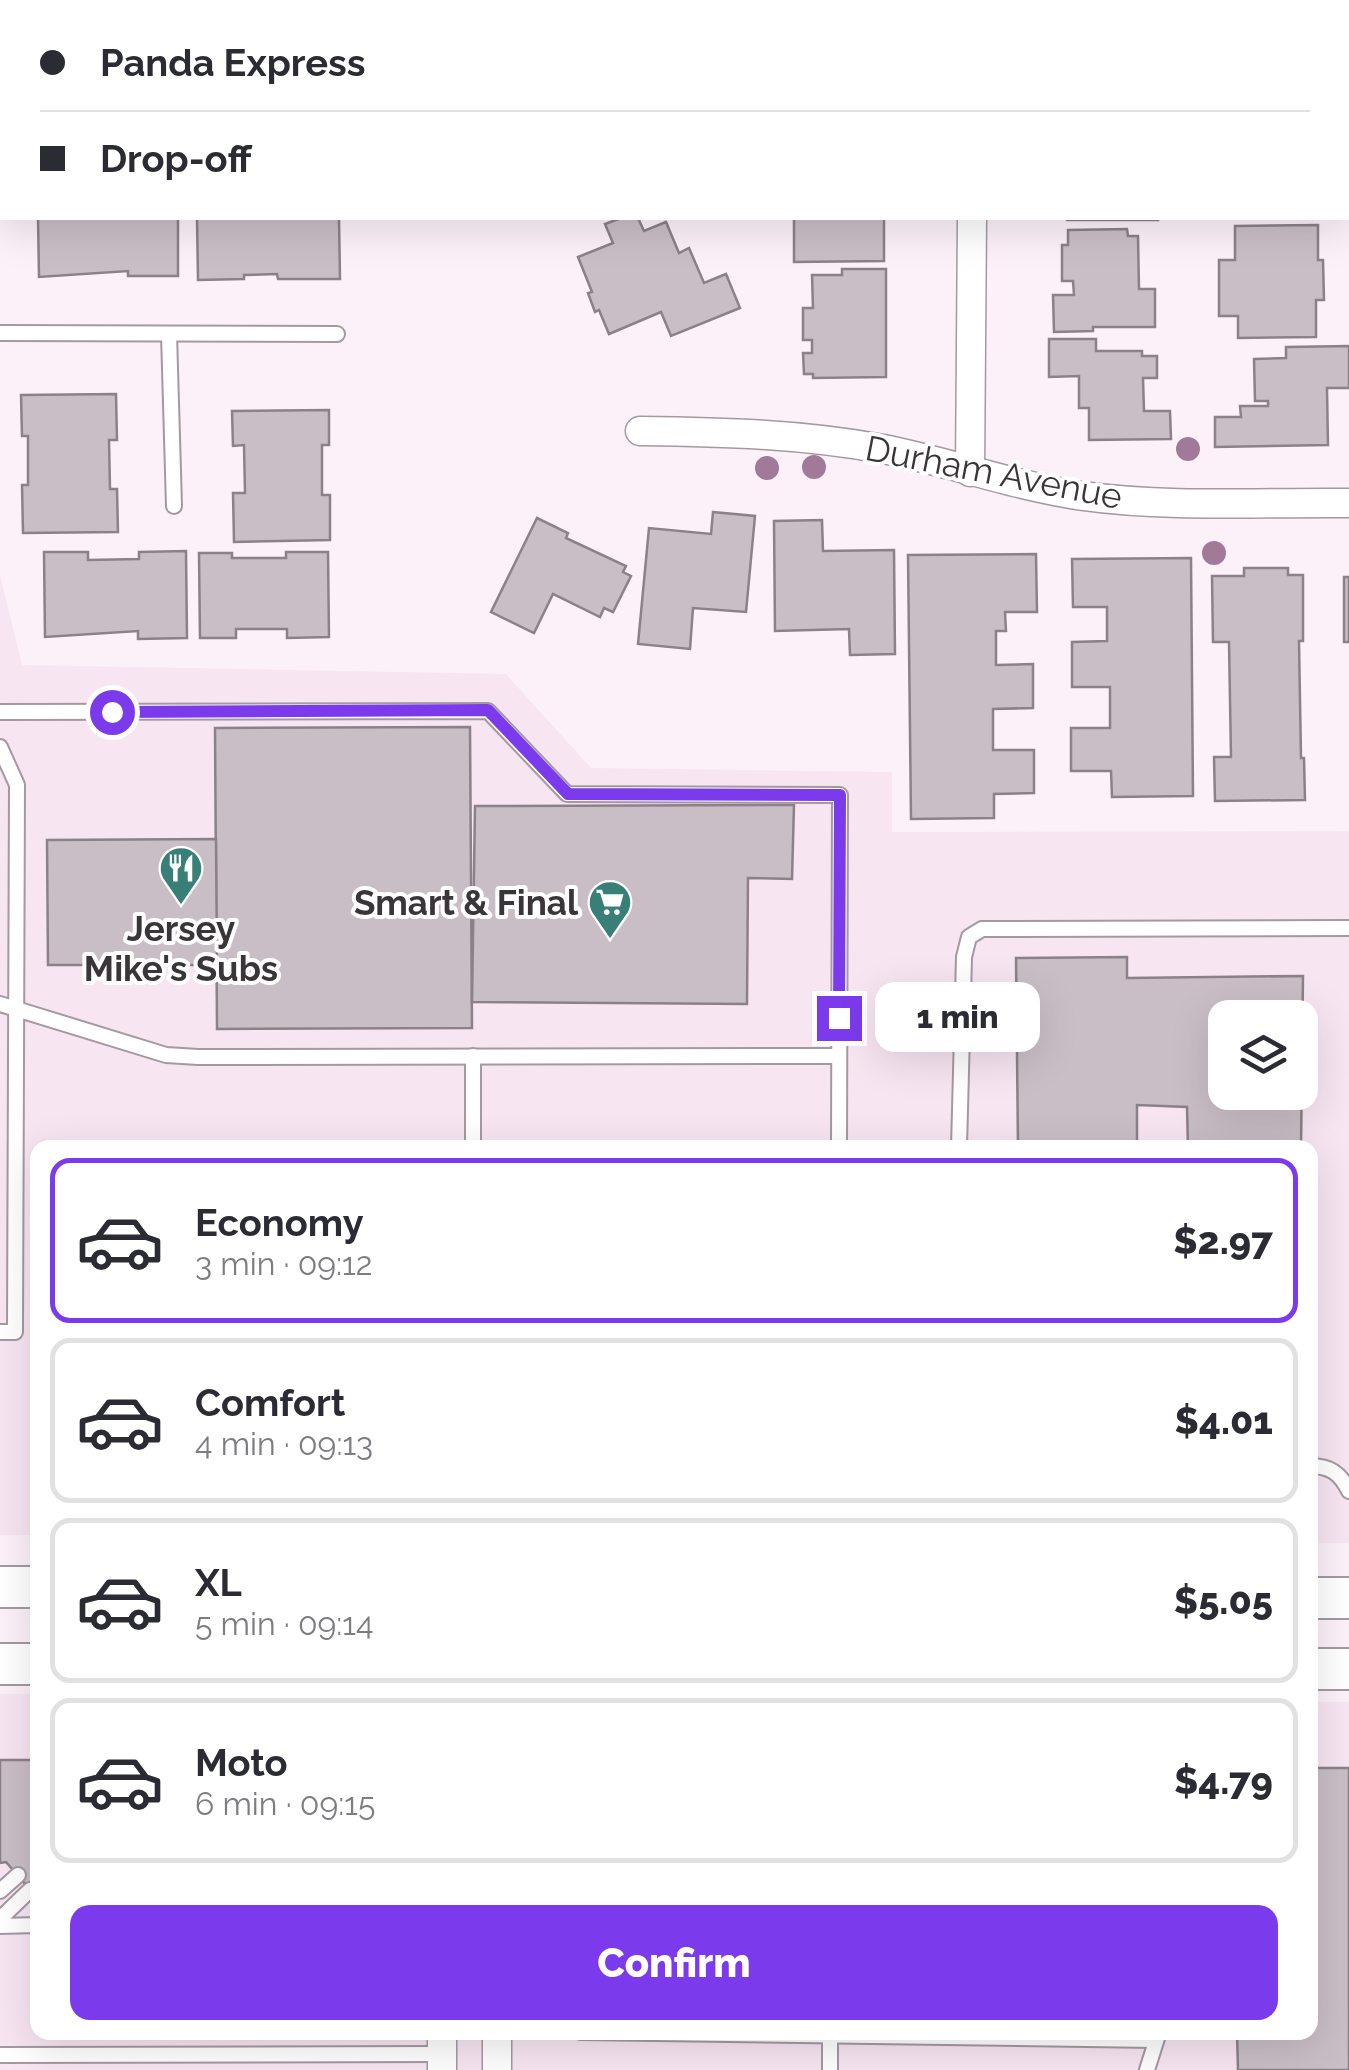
<!DOCTYPE html>
<meta charset="utf-8">
<style>
body{margin:0;font-family:Raleway,sans-serif;background:#f7f7f7;color:#2b2b33;height:100vh;display:flex;flex-direction:column;font-size:38px;white-space:nowrap}
*{box-sizing:border-box;margin:0}
p{font-size:32px;color:#7c7c81}
.icon{flex:none;width:55px;height:55px;fill:none;stroke:currentColor;stroke-width:2;stroke-linecap:round;stroke-linejoin:round}
.map{position:relative;flex:1;overflow:hidden}
.side{position:absolute;left:30px;top:1140px;width:1288px;height:900px;display:flex;flex-direction:column;background:#fff;border-radius:20px;box-shadow:0 10px 40px #0002}
.side>*{flex:none}
.hud{position:absolute;left:0px;top:0px;width:1350px;height:220px;box-shadow:0 10px 40px #0002;display:grid;align-content:center;height:220px;padding:0 40px;background:#fff}
.buttons{position:absolute;left:1208px;top:1000px;display:grid;gap:20px}
.buttons a{display:grid;place-items:center;width:110px;height:110px;border-radius:20px;background:#fff;box-shadow:0 10px 40px #0002;font-size:50px}
.end{position:absolute;width:45px;height:45px;margin:-22px;border:12px solid #7c3aed;background:#fff;box-shadow:0 0 0 5px #fff}
.from{border-radius:50%}
.bubble{position:absolute;height:70px;border-radius:20px;background:#fff;box-shadow:0 10px 40px #0002;font-size:32px;font-weight:800;line-height:70px;text-align:center}
.hud b{display:flex;align-items:center;gap:35px;height:95px;font-size:38px}
.hud b+b{border-top:2px solid #e1e1e2}
.hud i{width:25px;height:25px;background:#2b2b33}
ul{padding:18px 0 0;list-style:none}
li{display:flex;align-items:center;gap:30px;height:165px;margin:0 20px 15px;padding:0 20px;border:5px solid #e1e1e2;border-radius:20px}
li div{flex:1}
li b{display:block;font-size:38px}
li em{font-style:normal;font-weight:800}
li.current{border-color:#7c3aed}
li>.icon{width:90px;height:90px;stroke-width:1.5}
.button{display:flex;gap:20px;margin-top:auto;padding:20px 40px}
.button a{flex:1;height:115px;border-radius:20px;background:#7c3aed;color:#fff;font-size:40px;font-weight:800;line-height:115px;text-align:center}
.map>svg:first-child{display:block}
.built{fill:#f8e5f2;fill-rule:evenodd}
.building{fill:#c9bec5;stroke:#8b8188;stroke-width:2.5;fill-rule:evenodd}
.lines{fill:none;stroke-linecap:round;stroke-linejoin:round}
.lane-casing{stroke:#a499a1;stroke-width:18}
.street-casing{stroke:#a499a1;stroke-width:31}
.secondary-casing{stroke:#a499a1;stroke-width:44}
.lane{stroke:#fff;stroke-width:14}
.street{stroke:#fff;stroke-width:28}
.secondary{stroke:#fff;stroke-width:40}
.tree{fill:#a17a99}
.route{stroke:#7c3aed;stroke-width:12}
.labels{text-anchor:middle;dominant-baseline:central;stroke-width:8;stroke-linejoin:round;paint-order:stroke}
.street-label{font-size:35px;fill:#393538;stroke:#fff}
.poi-label{font-size:35px;font-weight:bold;fill:#393538;stroke:#fff;text-anchor:end}
</style>
<div class="map">
<svg width="1349" height="2070" viewBox="0 0 1349 2070">
<rect width="100%" height="100%" fill="#fcf1f9"/>
<!-- built -->
<g class="built">
<path d="M0 575 22 665 506 674 591 768 892 772V832L1349 831V1543H1310V1148H38L37 1535H0ZM1225 1018H1300V1092H1225Z"/>
<polygon points="0,1694 37,1694 38,2032 1310,2032 1310,1702 1349,1702 1349,2070 0,2070"/>
</g>
<!-- building -->
<g class="building">
<polygon points="391,0 507,0 391,2"/>
<polygon points="38,218 178,218 178,276 128,276 128,271 39,277"/>
<polygon points="197,218 339,218 340,279 278,279 277,274 244,275 244,279 198,280"/>
<polygon points="621,218 638,218 644,231 666,222 679,253 689,248 704,283 726,274 740,308 671,336 661,312 609,334 599,310 595,312 588,293 592,292 578,257 613,243 605,224"/>
<polygon points="794,218 884,218 884,261 794,262"/>
<polygon points="1066,218 1158,218 1158,220 1067,220"/>
<polygon points="1318,225 1318,260 1323,260 1324,300 1316,300 1316,337 1238,338 1238,316 1219,316 1219,260 1235,260 1235,226"/>
<polygon points="1127,229 1128,236 1138,236 1139,289 1155,289 1155,327 1093,327 1093,331 1054,332 1053,295 1074,295 1073,281 1062,281 1062,245 1068,245 1068,230"/>
<polygon points="842,269 886,269 886,377 813,378 813,374 804,374 803,353 812,353 812,340 803,340 803,308 813,308 812,275 842,275"/>
<polygon points="1049,339 1096,339 1096,351 1142,351 1142,356 1157,356 1157,378 1143,378 1144,411 1170,411 1171,439 1089,440 1089,408 1079,408 1079,376 1049,377"/>
<polygon points="1349,346 1349,388 1327,388 1328,445 1215,447 1215,417 1241,417 1240,406 1268,406 1268,401 1255,401 1254,359 1286,358 1286,347"/>
<polygon points="116,394 117,440 109,440 110,489 117,489 118,532 23,533 22,485 28,485 28,436 22,436 21,395"/>
<polygon points="329,410 329,445 322,445 322,495 330,495 330,540 234,542 233,493 245,493 244,445 233,446 232,411"/>
<polygon points="713,512 755,516 746,612 693,608 690,649 638,644 649,528 711,534"/>
<polygon points="537,518 568,533 566,538 626,566 623,572 631,576 613,612 604,608 600,617 553,594 534,633 491,612"/>
<polygon points="822,520 823,551 894,550 895,654 850,655 849,629 775,631 774,521"/>
<polygon points="186,551 187,638 138,639 138,631 45,637 44,552 88,552 88,560 139,559 139,552"/>
<polygon points="286,552 328,552 329,637 287,638 287,629 236,629 236,638 200,638 199,553 232,553 232,558 286,558"/>
<polygon points="1036,554 1037,612 1005,612 1006,631 996,631 996,665 1033,664 1033,708 993,709 993,750 1034,750 1034,793 994,794 994,818 911,819 908,555"/>
<polygon points="1191,558 1193,796 1112,797 1111,771 1071,771 1071,728 1110,728 1110,687 1072,687 1072,642 1107,641 1107,607 1073,607 1072,559"/>
<polygon points="1244,568 1288,568 1288,575 1303,575 1303,641 1299,641 1301,758 1304,758 1305,800 1215,801 1214,757 1231,757 1229,642 1213,642 1212,576 1244,576"/>
<rect x="1344" y="577" width="5" height="65"/>
<polygon points="470,727 472,1028 217,1029 215,728"/>
<polygon points="794,805 792,879 748,878 747,1004 472,1002 475,806"/>
<polygon points="216,839 217,965 48,965 47,840"/>
<path d="M1127 957V978L1303 976 1301 1148H1188L1187 1107 1137 1105V1148H1018L1016 958ZM1225 1018H1300V1092H1225Z"/>
<polygon points="0,1760 38,1760 38,1899 6,1862 0,1863"/>
<polygon points="1313,1768 1349,1768 1349,2070 1238,2070 1237,2032 1310,2032"/>
</g>
<g class="lines">
<!-- lane casing -->
<g class="lane-casing">
<g id="lane">
<polyline points="0,1 97,2"/>
<polyline points="0,333 337,334"/>
<polyline points="169,334 174,506"/>
<polyline points="0,712 488,711 567,794 840,795 839,1148"/>
<polyline points="0,747 17,785 15,1332 0,1332"/>
<polyline points="0,1004 166,1055 198,1057 839,1056"/>
<polyline points="473,1148 473,1056"/>
<polyline points="959,1148 964,957 969,937 982,929 1349,928"/>
<path d="M1310 1466C1330 1466 1340 1473 1349 1491"/>
<polyline points="0,1891 18,1875"/>
<polyline points="0,1919 30,1890"/>
<polyline points="0,1926 38,1925"/>
<polyline points="580,2032 1156,2040"/>
<polyline points="830,2032 830,2070"/>
<polyline points="0,2055 442,2054"/>
<polyline points="1147,2070 1159,2032"/>
</g>
</g>
<!-- street casing -->
<g class="street-casing">
<g id="street">
<polyline points="736,0 740,2"/>
<path d="M640 431C722 432 802 434 883 449 950 462 1014 486 1083 496 1170 508 1261 502 1349 503"/>
<polyline points="970,472 972,218"/>
<polyline points="442,2070 442,2032"/>
<polyline points="497,2070 497,2032"/>
</g>
</g>
<!-- secondary casing -->
<g class="secondary-casing">
<g id="secondary">
<polyline points="0,1587 38,1587"/>
<polyline points="1310,1598 1349,1598"/>
<polyline points="0,1664 38,1664"/>
<polyline points="1310,1669 1349,1669"/>
</g>
</g>
<!-- lane -->
<use href="#lane" class="lane"/>
<!-- street -->
<use href="#street" class="street"/>
<!-- secondary -->
<use href="#secondary" class="secondary"/>
</g>
<!-- trees -->
<g class="tree">
<circle cx="1188" cy="449" r="12"/>
<circle cx="814" cy="467" r="12"/>
<circle cx="767" cy="468" r="12"/>
<circle cx="1214" cy="553" r="12"/>
</g>
<g class="lines">
<!-- route -->
<polyline class="route" points="112,712 488,710 568,794 840,795 839,1018"/>
</g>
<!-- icons -->
<defs>
<g id="restaurant-pin" transform="scale(2.25)"><path d="M0 17L-7.5 6A9.5 9.5 0 1 1 7.5 6Z" fill="#387f77" stroke="#fff"/><path d="M-5-6h1v4h1v-4h1v4h1v-4h1v5L-1.5 .5V6h-2V.5L-5-1ZM5-6V6H3V1.5H1.5Q1.5-4 5-6Z" fill="#fff"/></g>
<g id="supermarket-pin" transform="scale(2.25)"><path d="M0 17L-7.5 6A9.5 9.5 0 1 1 7.5 6Z" fill="#387f77" stroke="#fff"/><path d="M-6-5.5h2.5l.6 2H6L4.5 2H-2.5L-4.4-4H-6ZM-1.5 3.2a1.3 1.3 0 1 0 .1 0ZM3 3.2a1.3 1.3 0 1 0 .1 0Z" fill="#fff"/></g>
</defs>
<g fill-rule="evenodd">
<use href="#restaurant-pin" x="181" y="868"/>
<use href="#supermarket-pin" x="610" y="902"/>
</g>
<g class="labels">
<!-- street labels -->
<g class="street-label">
<text transform="translate(994 472) rotate(11)">Durham Avenue</text>
</g>
<!-- poi labels -->
<g class="poi-label">
<text x="578" y="902">Smart &amp; Final</text>
<text x="181" y="928" text-anchor="middle">Jersey<tspan x="181" dy="40">Mike's Subs</tspan></text>
</g>
</g>
</svg>
<div class="buttons">
<a><svg class="icon" aria-label="layers" viewBox="0 0 24 24"><path d="M12 4l9 5-9 5-9-5zM3 14l9 5 9-5"/></svg></a>
</div>
<i class="end from" style="left:112px;top:712px"></i>
<i class="end" style="left:839px;top:1018px"></i>
<div class="bubble" style="left:875px;top:982px;width:165px">1 min</div>
<div class="hud">
<b><i class="from"></i>Panda Express</b>
<b><i></i>Drop-off</b>
</div>
<section class="side">
<ul>
<li class="current"><svg class="icon" aria-label="car" viewBox="0 0 24 24"><path d="M5 17H2v-5l4-1 3-4h7l3 4 3 1v5h-3M9 17h6M6 11h13"/><circle cx="7" cy="17" r="2"/><circle cx="17" cy="17" r="2"/></svg><div><b>Economy</b><p>3 min · 09:12</p></div><em>$2.97</em></li>
<li><svg class="icon" aria-label="car" viewBox="0 0 24 24"><path d="M5 17H2v-5l4-1 3-4h7l3 4 3 1v5h-3M9 17h6M6 11h13"/><circle cx="7" cy="17" r="2"/><circle cx="17" cy="17" r="2"/></svg><div><b>Comfort</b><p>4 min · 09:13</p></div><em>$4.01</em></li>
<li><svg class="icon" aria-label="car" viewBox="0 0 24 24"><path d="M5 17H2v-5l4-1 3-4h7l3 4 3 1v5h-3M9 17h6M6 11h13"/><circle cx="7" cy="17" r="2"/><circle cx="17" cy="17" r="2"/></svg><div><b>XL</b><p>5 min · 09:14</p></div><em>$5.05</em></li>
<li><svg class="icon" aria-label="car" viewBox="0 0 24 24"><path d="M5 17H2v-5l4-1 3-4h7l3 4 3 1v5h-3M9 17h6M6 11h13"/><circle cx="7" cy="17" r="2"/><circle cx="17" cy="17" r="2"/></svg><div><b>Moto</b><p>6 min · 09:15</p></div><em>$4.79</em></li>
</ul>
<div class="button"><a>Confirm</a></div>
</section>
</div>
